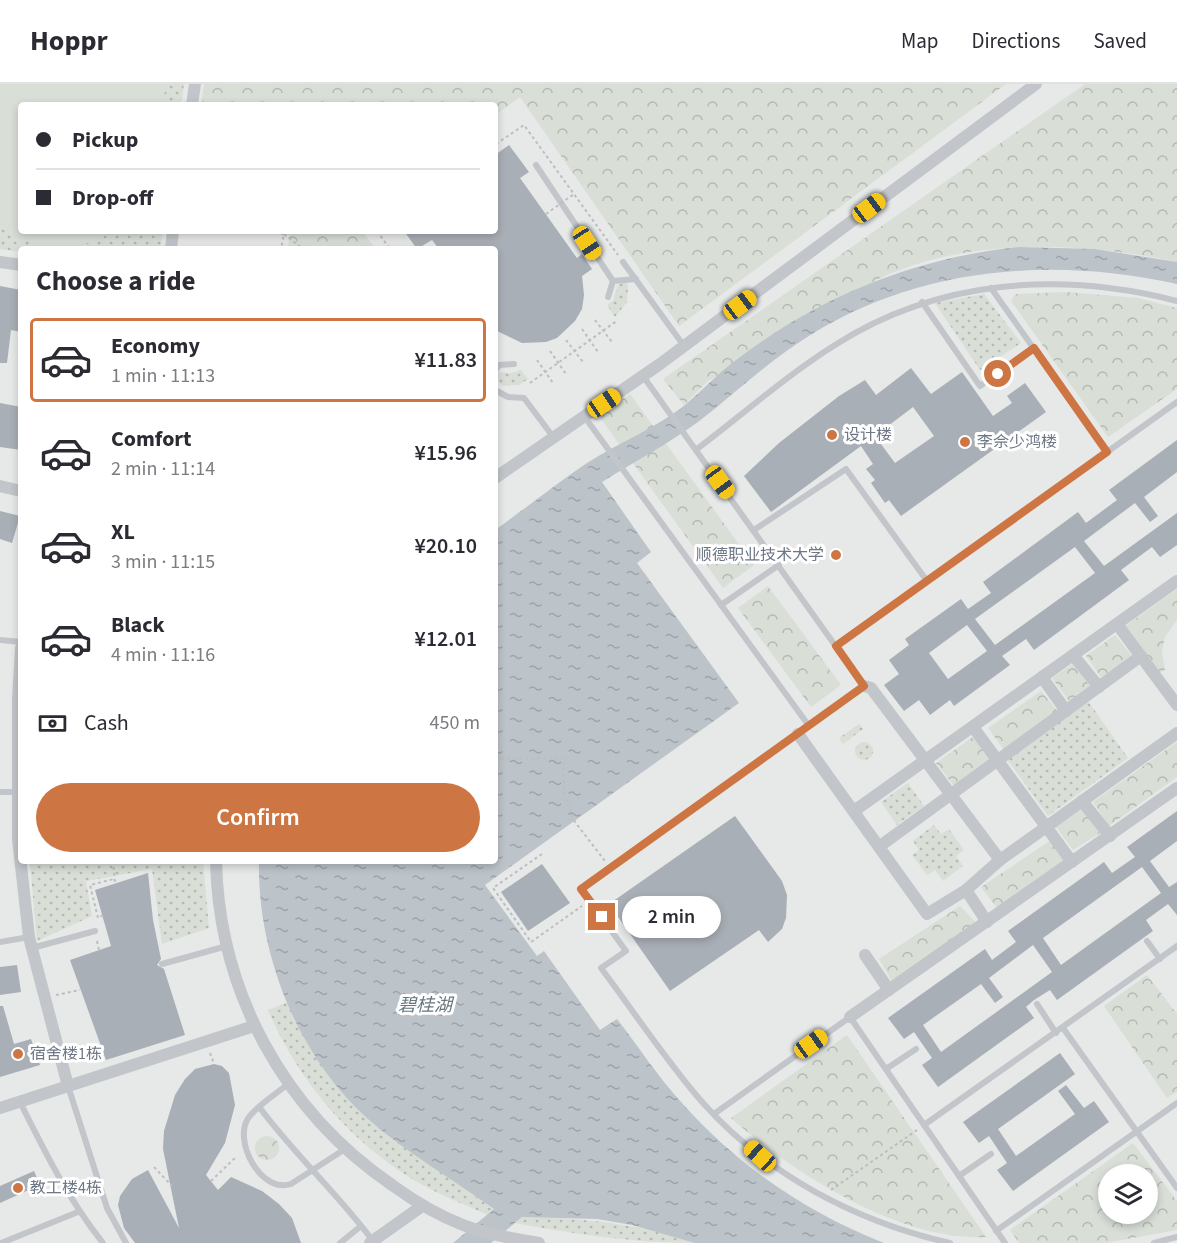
<!DOCTYPE html>
<meta charset="utf-8">
<style>
body{margin:0;font-family:"Source Sans 3","Noto Sans SC",sans-serif;background:#f7f7f7;color:#2b2b33;height:100vh;display:flex;flex-direction:column;font-size:22px;white-space:nowrap}
*{box-sizing:border-box;margin:0}
p{font-size:20px;color:#7c7c81}
.icon{flex:none;width:33px;height:33px;fill:none;stroke:currentColor;stroke-width:2;stroke-linecap:round;stroke-linejoin:round}
.map{position:relative;flex:1;overflow:hidden}
.side{position:absolute;left:18px;top:162px;width:480px;height:618px;display:flex;flex-direction:column;background:#fff;border-radius:6px;box-shadow:0 3px 9px #0003}
.side>*{flex:none}
.banner{position:absolute;left:18px;top:18px;width:480px;height:132px;border-radius:6px;box-shadow:0 3px 9px #0003;display:grid;align-content:center;height:132px;padding:0 18px;background:#fff}
.tools{position:absolute;left:1098px;top:1080px;display:grid;gap:12px}
.tools a{display:grid;place-items:center;width:60px;height:60px;border-radius:50%;background:#fff;box-shadow:0 3px 9px #0003;font-size:30px}
.end{position:absolute;width:27px;height:27px;margin:-14px;border:8px solid #ce7643;background:#fff;box-shadow:0 0 0 3px #fff}
.from{border-radius:50%}
.bubble{position:absolute;height:42px;border-radius:21px;background:#fff;box-shadow:0 3px 9px #0003;font-size:20px;font-weight:600;line-height:42px;text-align:center}
.car{position:absolute;width:18px;height:36px;margin:-18px -9px;border-radius:8px;box-shadow:0 0 4px 2px #0007;background:linear-gradient(#f5c518 24%,#345 0 40%,#f5c518 0 76%,#345 0 86%,#f5c518 0)}
.banner b{display:flex;align-items:center;gap:21px;height:57px;font-size:22px}
.banner b+b{border-top:2px solid #e1e1e2}
.banner i{width:15px;height:15px;background:#2b2b33}
ul{padding:0;list-style:none}
li{display:flex;align-items:center;gap:18px;height:84px;margin:0 12px 9px;padding:0 6px;border:3px solid transparent;border-radius:6px}
li div{flex:1}
li b{display:block;font-size:22px}
li em{font-style:normal;font-weight:600}
li.current{border-color:#ce7643}
li>.icon{width:54px;height:54px;stroke-width:1.5}
h2{padding:0 18px;font-size:27px;line-height:72px}
.pay{display:flex;align-items:center;gap:15px;height:66px;padding:0 18px;font-size:22px}
.pay p{margin-inline-start:auto}
.action{display:flex;gap:12px;margin-top:auto;padding:12px 18px}
.action a{flex:1;height:69px;border-radius:36px;background:#ce7643;color:#fff;font-size:24px;font-weight:600;line-height:69px;text-align:center}
header{display:flex;align-items:center;gap:36px;box-sizing:border-box;height:84px;padding:0 30px;background:#fff;border-bottom:2px solid #e1e1e2}
header strong{font-size:28px}
nav{display:flex;gap:33px;margin-inline-start:auto;font-size:21px}
.map>svg:first-child{display:block}
.built{fill:#e7e8e8;fill-rule:evenodd}
.grass{fill:url(#grass-dots)}
.forest{fill:url(#forest-crowns);fill-rule:evenodd}
.park{fill:#d9ded7}
.water{fill:url(#water-ripples)}
.building{fill:#a9afb6;fill-rule:evenodd}
.lines{fill:none;stroke-linecap:round;stroke-linejoin:round}
.path{stroke:#bcbec1;stroke-width:2;stroke-dasharray:3 3;stroke-linecap:butt}
.lane{stroke:#c2c5c9;stroke-width:6}
.street{stroke:#c2c5c9;stroke-width:12}
.path-bridge{stroke:#bcbec1;stroke-width:2;stroke-dasharray:3 3;stroke-linecap:butt}
.route{stroke:#ce7643;stroke-width:8}
.poi-dot{fill:#ce7643;stroke:#fff;stroke-width:2}
.labels{text-anchor:middle;dominant-baseline:central;stroke-width:6;stroke-linejoin:round;paint-order:stroke}
.poi-label{font-size:16px;fill:#6d7785;stroke:#fff;text-anchor:start}
.water-label{font-size:18px;font-style:italic;fill:#68767f;stroke:#fff}
</style>
<header>
<strong>Hoppr</strong>
<nav><a>Map</a><a>Directions</a><a>Saved</a></nav>
</header>
<div class="map">
<svg width="1177" height="1159" viewBox="0 0 1177 1159">
<defs>
<pattern id="grass-dots" width="8" height="8" patternUnits="userSpaceOnUse" patternTransform="scale(1.5)"><rect width="8" height="8" fill="#d9ded7"/><path d="M2 2h.1M6 6h.1" fill="none" stroke="#b4b9b4" stroke-width="1.8" stroke-linecap="round"/></pattern>
<pattern id="forest-crowns" width="20" height="18" patternUnits="userSpaceOnUse" patternTransform="scale(1.5)"><rect width="20" height="18" fill="#d9ded7"/><path d="M2 6a3 3 0 1 1 6 0M12 15a3 3 0 1 1 6 0" fill="none" stroke="#b4b9b4"/></pattern>
<pattern id="water-ripples" width="26" height="14" patternUnits="userSpaceOnUse" patternTransform="scale(1.5)"><rect width="26" height="14" fill="#bcc3c9"/><path d="M2 4q2-2 4 0t4 0M15 11q2-2 4 0t4 0" fill="none" stroke="#9da3a9"/></pattern>
</defs>
<rect width="100%" height="100%" fill="#f9f9f8"/>
<!-- built -->
<path class="built" d="M0 0H1177V1159H0ZM21 21H495V147H21ZM21 165H495V777H21ZM1108 1090H1148V1130H1108Z"/>
<!-- grass -->
<g class="grass">
<polygon points="0,0 184,0 181,21 21,21 21,147 163,147 160,165 21,165 21,168 0,165"/>
<polygon points="625,197 628,201 627,218 615,233 607,221 613,217 618,201"/>
<polygon points="984,210 1021,259 980,286 935,219"/>
<polygon points="521,286 528,295 519,301 503,302 495,295 495,288 511,289"/>
<polygon points="1088,617 1128,674 1048,732 1007,675"/>
<polygon points="859,640 863,645 843,660 839,654"/>
<circle cx="864" cy="667" r="9"/>
<polygon points="908,699 924,722 897,741 881,718"/>
<polygon points="934,741 941,750 949,745 964,766 956,772 963,782 943,797 935,786 927,791 912,771 919,766 913,757"/>
<polygon points="70,777 203,777 209,844 162,860 152,785 86,797 92,832 37,857 30,780"/>
<path d="M288 918 307 957 366 1033 395 1057 494 1125 488 1131C461 1119 433 1108 409 1093 346 1053 297 994 268 926Z"/>
<path d="M522 1133C582 1134 637 1139 695 1159 635 1159 574 1150 515 1139Z"/>
</g>
<!-- forest -->
<g class="forest">
<polygon points="204,0 1006,0 679,242 520,13 495,31 495,21 201,21"/>
<path d="M1085 0H1177V178C1085 158 973 153 885 192 866 200 847 214 830 225 789 249 749 273 708 297L684 321 663 295Z"/>
<polygon points="290,147 362,147 376,165 288,165"/>
<polygon points="1066,208 1138,214 1177,224 1177,305 1108,353 1011,217 1015,210"/>
<polygon points="630,310 754,481 723,504 599,332"/>
<polygon points="768,502 841,601 811,623 738,524"/>
<polygon points="1177,505 1177,536 1165,553 1162,567 1165,586 1158,590 1124,543"/>
<polygon points="1115,551 1133,573 1101,593 1086,572"/>
<polygon points="1073,580 1091,603 1069,617 1052,594"/>
<polygon points="1041,607 1059,629 1004,666 988,644"/>
<polygon points="974,652 991,675 954,702 936,679"/>
<polygon points="1177,658 1177,693 1109,742 1093,718"/>
<polygon points="1082,725 1100,749 1073,766 1056,743"/>
<polygon points="1051,756 1065,777 998,825 981,803"/>
<polygon points="960,822 978,841 893,899 879,875"/>
<polygon points="1147,891 1177,930 1177,1008 1167,1014 1104,922"/>
<path d="M847 951 986 1153C900 1158 793 1089 731 1034Z"/>
<circle cx="267" cy="1064" r="12"/>
<path d="M1133 1059 1177 1117V1146L1105 1159H1019L1010 1146ZM1108 1090H1148V1130H1108Z"/>
</g>
<!-- park -->
<path class="park" d="M0 0H166L163 21H21V147H112C76 172 34 166 0 143Z"/>
<!-- water -->
<path class="water" d="M1019 163 1095 165 1177 178V200C1048 171 909 184 798 259 762 283 732 312 698 338 668 360 634 378 602 398L651 468 637 479 739 619 485 801 537 872 544 867 600 946 617 935C638 962 658 993 682 1019 738 1082 806 1128 884 1159H695L632 1141 597 1135 522 1133 491 1159H453L494 1125C452 1095 407 1069 368 1035 298 973 257 869 259 777H495V446C526 424 556 400 587 379 618 359 656 344 685 321 702 307 717 290 736 276 820 212 914 174 1019 163Z"/>
<!-- building -->
<g class="building">
<polygon points="509,61 529,88 520,94 577,174 582,170 592,185 582,192 584,211 582,225 575,237 557,254 546,258 522,259 495,246 495,165 439,165 432,156 417,165 404,147 495,147 495,71"/>
<polygon points="0,202 21,206 21,248 11,246 7,279 0,279"/>
<path d="M911 284 931 310 962 288 993 332 1012 319 1007 312 1025 299 1046 328 901 432 889 416 885 419 871 399 875 396 866 385 873 380 861 362 771 428 744 392 779 359 839 312 865 296 876 311ZM913 323 934 352 895 379 875 352Z"/>
<polygon points="0,319 21,323 21,366 0,363"/>
<path d="M1177 356V388L1144 413 1158 432 1150 438 1135 419 1084 457 1104 482 1177 429V461L1160 473 1152 463 1121 486 1129 496 1034 566 1026 555 1002 572 1010 581 954 622 950 616 930 631 919 616 904 627 884 601 899 590 889 576 909 561 905 555 961 515 968 525 991 509 983 498 1078 428 1086 439 1117 416 1109 406ZM1075 463 1095 489 995 561 975 535ZM967 541 987 567 948 595 929 569Z"/>
<polygon points="0,427 20,432 12,459 0,455"/>
<path d="M1177 727V757L1150 777 1169 803 1177 798V831L1168 820 1146 836 1153 847 1057 916 1050 906 1034 916 1026 923 1034 934 938 1003 922 981 932 974 914 948 904 955 888 934 985 865 992 876 1016 858 1008 847 1104 778 1112 789 1135 773 1127 763ZM1142 783 1161 809 1061 881 1043 854ZM1033 861 1052 888 941 968 923 941 981 900 995 919 1003 913 989 894Z"/>
<polygon points="735,732 782,797 787,811 786,834 782,845 768,858 759,846 670,907 609,820"/>
<polygon points="542,780 570,819 528,847 501,808"/>
<polygon points="148,789 153,836 161,875 157,881 164,885 185,951 106,976 70,876 111,862 95,806"/>
<polygon points="17,881 21,908 0,911 0,883"/>
<polygon points="0,922 3,922 14,960 31,955 40,981 0,993"/>
<polygon points="1060,969 1075,990 998,1045 1016,1072 1075,1030 1058,1007 1066,1001 1084,1024 1094,1017 1109,1038 1013,1107 997,1086 1007,1079 989,1052 979,1059 963,1038"/>
<polygon points="214,980 222,982 229,989 235,1021 225,1059 206,1091 218,1106 231,1093 262,1107 279,1120 292,1134 301,1159 135,1159 124,1144 118,1121 120,1112 132,1095 148,1086 179,1144 163,1065 164,1047 175,1011 185,995 195,985"/>
<polygon points="34,1087 40,1101 0,1119 0,1102"/>
</g>
<g class="lines">
<!-- path -->
<g class="path">
<polyline points="496,60 524,41 618,171"/>
<polyline points="263,147 284,150 281,165"/>
<polyline points="377,147 390,165"/>
<polyline points="284,150 303,165"/>
<polyline points="595,236 612,258"/>
<polyline points="582,245 598,268"/>
<polyline points="566,256 583,278"/>
<polyline points="550,267 566,290"/>
<polyline points="537,276 553,299"/>
<polyline points="530,299 618,236"/>
<polyline points="495,675 563,674 564,711 575,738 605,777"/>
<polyline points="542,770 493,804 531,858 582,822"/>
<polyline points="113,777 115,799"/>
<polyline points="103,831 98,834 90,801 114,795"/>
<polyline points="97,857 99,866"/>
<polyline points="56,911 80,906"/>
<polyline points="210,969 214,980"/>
<polyline points="154,1083 172,1102"/>
<polyline points="211,1097 237,1072"/>
<polyline points="831,1106 917,1046"/>
</g>
<!-- lane -->
<g class="lane">
<polyline points="536,81 613,197"/>
<polyline points="623,178 684,262"/>
<polyline points="991,204 1107,368"/>
<polyline points="608,213 613,197 636,195"/>
<polyline points="922,218 980,302 1034,264"/>
<polyline points="495,287 499,281 514,280"/>
<path d="M643 292 864 602 581 805 626 867 601 884C635 929 666 977 703 1019 767 1091 857 1138 950 1159"/>
<polyline points="495,306 508,313 524,314 554,354"/>
<polyline points="584,332 809,642"/>
<path d="M697 365C742 331 787 291 835 261 938 195 1061 187 1177 217"/>
<polyline points="754,446 846,385 927,497"/>
<polyline points="721,521 779,481"/>
<polyline points="0,556 21,558"/>
<polyline points="836,562 1177,318"/>
<polyline points="0,708 16,708"/>
<polyline points="1147,857 1160,875"/>
<polyline points="0,858 29,853"/>
<polyline points="32,864 95,847"/>
<polyline points="162,880 227,862"/>
<polyline points="1037,920 1056,949"/>
<polyline points="1063,944 1177,1104"/>
<polyline points="886,985 916,965"/>
<path d="M288 1000C276 1010 258 1021 249 1033 232 1055 260 1110 291 1100L345 1065"/>
<polyline points="68,1002 107,1124 126,1159"/>
<path d="M20 1018C45 1068 68 1115 103 1159"/>
<path d="M260 1024C295 1071 338 1110 373 1157"/>
<polyline points="714,1030 850,933 1005,1159"/>
<polyline points="924,1041 1177,862"/>
<polyline points="959,1092 991,1070"/>
<polyline points="996,1147 1177,1019"/>
<polyline points="1,1159 78,1128"/>
<polyline points="340,1159 361,1142"/>
<polyline points="1154,1159 1177,1153"/>
</g>
<!-- street -->
<g class="street">
<polyline points="192,21 195,0"/>
<polyline points="171,165 173,147"/>
<polyline points="0,178 21,181"/>
<polyline points="495,394 660,280 1036,0"/>
<polyline points="0,402 21,407"/>
<polyline points="1117,540 1177,621"/>
<polyline points="21,564 18,615 18,755 29,853 68,1002"/>
<polyline points="1073,571 1099,603"/>
<polyline points="1042,593 1066,627"/>
<polyline points="864,602 871,604 1000,776"/>
<polyline points="973,643 1072,778"/>
<polyline points="798,650 927,830 966,806 1000,776 1177,649"/>
<polyline points="1082,717 1110,752"/>
<polyline points="854,727 1177,497"/>
<polyline points="880,762 1141,572"/>
<path d="M216 777C219 908 284 1027 392 1101 414 1117 437 1131 463 1141 487 1150 513 1155 539 1159"/>
<polyline points="966,806 987,838"/>
<polyline points="865,871 889,906"/>
<polyline points="850,933 1177,704"/>
<polyline points="0,1024 254,942"/>
<polyline points="370,1159 422,1122"/>
</g>
<!-- path-bridge -->
<polyline class="path-bridge" points="546,130 574,110"/>
</g>
<g class="lines">
<!-- route -->
<polyline class="route" points="602,833 581,805 864,602 836,562 1107,368 1034,264 998,290"/>
</g>
<!-- markers -->
<g class="poi-dot">
<circle cx="832" cy="351" r="6"/>
<circle cx="965" cy="358" r="6"/>
<circle cx="836" cy="471" r="6"/>
<circle cx="18" cy="970" r="6"/>
<circle cx="18" cy="1104" r="6"/>
</g>
<g class="labels">
<!-- poi labels -->
<g class="poi-label">
<text x="844" y="351">设计楼</text>
<text x="977" y="358">李佘少鸿楼</text>
<text x="824" y="471" text-anchor="end">顺德职业技术大学</text>
<text x="30" y="970">宿舍楼1栋</text>
<text x="30" y="1104">教工楼4栋</text>
</g>
<!-- water labels -->
<g class="water-label">
<text x="425" y="921">碧桂湖</text>
</g>
</g>
</svg>
<div class="tools">
<a><svg class="icon" aria-label="layers" viewBox="0 0 24 24"><path d="M12 4l9 5-9 5-9-5zM3 14l9 5 9-5"/></svg></a>
</div>
<i class="end from" style="left:998px;top:290px"></i>
<i class="end" style="left:602px;top:833px"></i>
<div class="bubble" style="left:622px;top:812px;width:99px">2 min</div>
<i class="car" style="left:869px;top:124px;rotate:53deg"></i>
<i class="car" style="left:587px;top:159px;rotate:147deg"></i>
<i class="car" style="left:740px;top:221px;rotate:53deg"></i>
<i class="car" style="left:604px;top:319px;rotate:56deg"></i>
<i class="car" style="left:720px;top:398px;rotate:144deg"></i>
<i class="car" style="left:811px;top:960px;rotate:55deg"></i>
<i class="car" style="left:760px;top:1072px;rotate:312deg"></i>
<div class="banner">
<b><i class="from"></i>Pickup</b>
<b><i></i>Drop-off</b>
</div>
<section class="side">
<h2>Choose a ride</h2>
<ul>
<li class="current"><svg class="icon" aria-label="car" viewBox="0 0 24 24"><path d="M5 17H2v-5l4-1 3-4h7l3 4 3 1v5h-3M9 17h6M6 11h13"/><circle cx="7" cy="17" r="2"/><circle cx="17" cy="17" r="2"/></svg><div><b>Economy</b><p>1 min · 11:13</p></div><em>¥11.83</em></li>
<li><svg class="icon" aria-label="car" viewBox="0 0 24 24"><path d="M5 17H2v-5l4-1 3-4h7l3 4 3 1v5h-3M9 17h6M6 11h13"/><circle cx="7" cy="17" r="2"/><circle cx="17" cy="17" r="2"/></svg><div><b>Comfort</b><p>2 min · 11:14</p></div><em>¥15.96</em></li>
<li><svg class="icon" aria-label="car" viewBox="0 0 24 24"><path d="M5 17H2v-5l4-1 3-4h7l3 4 3 1v5h-3M9 17h6M6 11h13"/><circle cx="7" cy="17" r="2"/><circle cx="17" cy="17" r="2"/></svg><div><b>XL</b><p>3 min · 11:15</p></div><em>¥20.10</em></li>
<li><svg class="icon" aria-label="car" viewBox="0 0 24 24"><path d="M5 17H2v-5l4-1 3-4h7l3 4 3 1v5h-3M9 17h6M6 11h13"/><circle cx="7" cy="17" r="2"/><circle cx="17" cy="17" r="2"/></svg><div><b>Black</b><p>4 min · 11:16</p></div><em>¥12.01</em></li>
</ul>
<div class="pay"><svg class="icon" aria-label="cash" viewBox="0 0 24 24"><path d="M3 7h18v10H3z"/><circle cx="12" cy="12" r="2"/></svg>Cash<p>450 m</p></div>
<div class="action"><a>Confirm</a></div>
</section>
</div>
